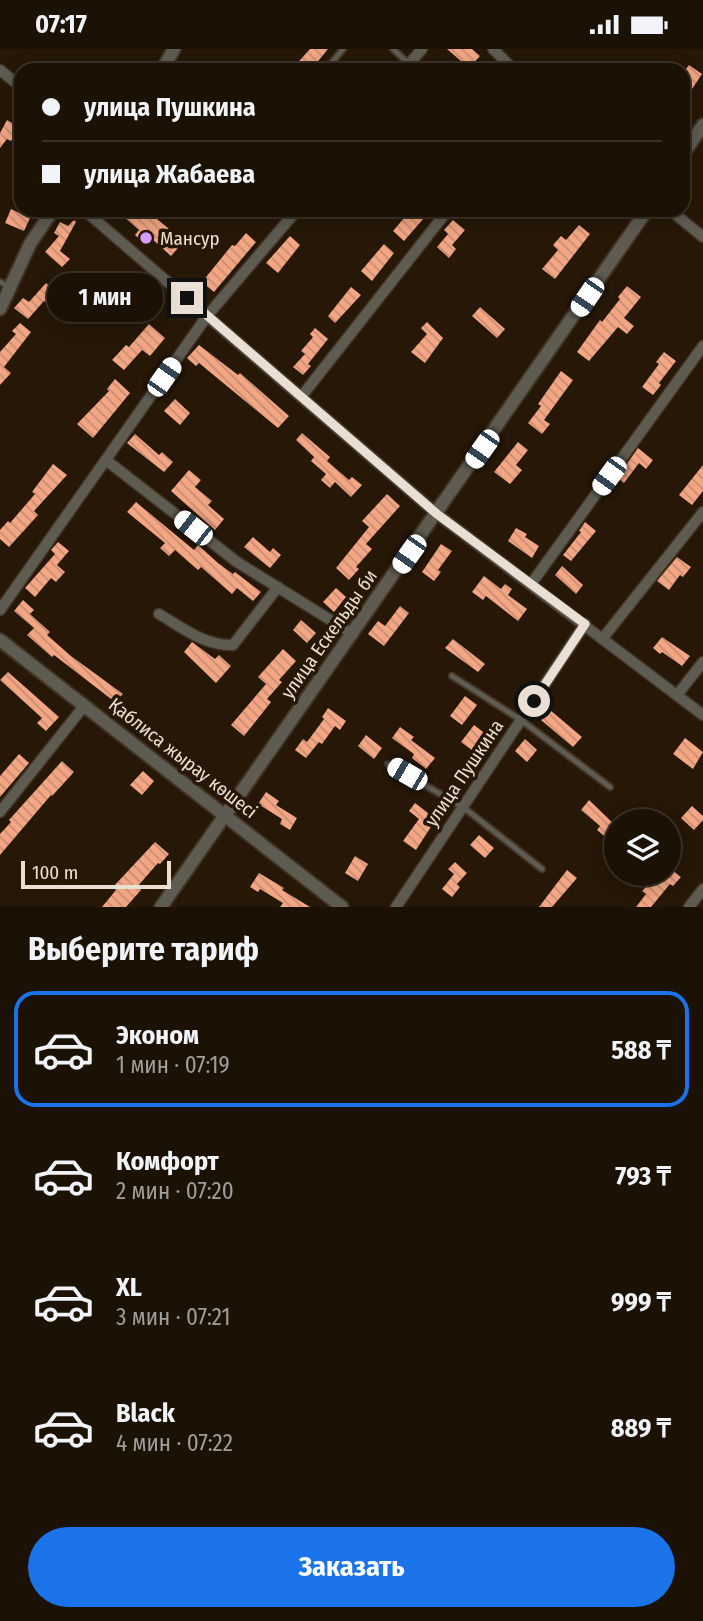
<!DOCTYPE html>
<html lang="ru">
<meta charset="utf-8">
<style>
body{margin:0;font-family:"Fira Sans Condensed",sans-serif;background:#251a0f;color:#f1f3f6;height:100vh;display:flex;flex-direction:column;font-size:26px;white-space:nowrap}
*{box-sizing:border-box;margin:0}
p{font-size:23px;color:#a09d9a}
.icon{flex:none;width:38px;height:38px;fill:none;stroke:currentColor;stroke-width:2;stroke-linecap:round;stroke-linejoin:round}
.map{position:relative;height:858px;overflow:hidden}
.sheet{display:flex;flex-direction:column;background:#1c1105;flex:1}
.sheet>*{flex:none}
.guide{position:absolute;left:14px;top:14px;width:676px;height:154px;border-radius:21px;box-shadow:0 4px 18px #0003,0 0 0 2px #3a3127;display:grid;align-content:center;height:154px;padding:0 28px;background:#1c1105}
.controls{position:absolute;left:604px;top:760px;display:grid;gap:14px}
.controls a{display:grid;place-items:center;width:77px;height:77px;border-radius:50%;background:#1c1105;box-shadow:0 4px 18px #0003,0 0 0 2px #3a3127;font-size:35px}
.scale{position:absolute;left:21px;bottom:18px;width:150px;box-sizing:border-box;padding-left:7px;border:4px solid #e9dfd4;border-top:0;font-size:19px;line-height:24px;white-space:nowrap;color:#e9dfd4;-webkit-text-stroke:5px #261707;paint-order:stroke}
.end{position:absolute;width:32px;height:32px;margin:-16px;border:9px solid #e9dfd4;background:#111;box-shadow:0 0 0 4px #111}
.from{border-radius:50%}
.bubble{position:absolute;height:49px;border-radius:24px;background:#1c1105;box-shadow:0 4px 18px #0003,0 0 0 2px #3a3127;font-size:23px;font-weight:700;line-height:49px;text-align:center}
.car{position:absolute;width:21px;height:42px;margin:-21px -10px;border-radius:9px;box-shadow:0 0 5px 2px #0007;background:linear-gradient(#fff 24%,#345 0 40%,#fff 0 76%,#345 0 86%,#fff 0)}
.guide b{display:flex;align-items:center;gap:24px;height:66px;font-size:26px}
.guide b+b{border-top:2px solid #3a3127}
.guide i{width:18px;height:18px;background:#f1f3f6}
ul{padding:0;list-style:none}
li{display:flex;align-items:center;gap:21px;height:116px;margin:0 14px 10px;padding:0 14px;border:4px solid transparent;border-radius:21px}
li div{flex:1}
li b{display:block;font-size:26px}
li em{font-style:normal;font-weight:700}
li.active{border-color:#1a73e8}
li>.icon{width:63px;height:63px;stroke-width:1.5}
h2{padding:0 28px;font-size:32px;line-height:84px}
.button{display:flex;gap:14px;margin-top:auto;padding:14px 28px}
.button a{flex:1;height:80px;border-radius:42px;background:#1a73e8;color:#fff;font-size:28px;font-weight:700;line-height:80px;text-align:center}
.status{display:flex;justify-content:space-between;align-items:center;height:49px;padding:0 35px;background:#1c1105;direction:ltr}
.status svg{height:19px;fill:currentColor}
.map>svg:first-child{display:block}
.building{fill:url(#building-back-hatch)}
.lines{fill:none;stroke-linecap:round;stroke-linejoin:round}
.service-casing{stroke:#413324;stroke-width:9}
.minor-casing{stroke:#413324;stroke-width:13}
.tertiary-casing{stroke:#413324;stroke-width:16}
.service{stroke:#5e5b51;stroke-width:5}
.minor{stroke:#5e5b51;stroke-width:10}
.tertiary{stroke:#5e5b51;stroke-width:12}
.route{stroke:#e9dfd4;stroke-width:9}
.poi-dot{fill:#d79bf9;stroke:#261707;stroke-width:2.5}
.labels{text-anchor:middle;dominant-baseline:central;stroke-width:7;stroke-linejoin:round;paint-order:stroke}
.poi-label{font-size:19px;fill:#e9dfd4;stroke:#261707;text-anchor:start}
.street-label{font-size:19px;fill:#e9dfd4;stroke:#261707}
</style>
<div class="status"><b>07:17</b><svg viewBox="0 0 49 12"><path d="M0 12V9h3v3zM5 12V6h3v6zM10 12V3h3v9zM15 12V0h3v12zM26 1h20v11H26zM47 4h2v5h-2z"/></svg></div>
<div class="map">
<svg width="703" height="858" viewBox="0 0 703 858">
<defs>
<pattern id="building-back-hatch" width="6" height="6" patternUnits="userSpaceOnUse" patternTransform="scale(1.75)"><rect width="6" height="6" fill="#f3a684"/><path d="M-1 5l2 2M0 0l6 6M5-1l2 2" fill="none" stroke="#c88d73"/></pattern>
</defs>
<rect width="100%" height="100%" fill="#261707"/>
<!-- building -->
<g class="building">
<polygon points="310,0 328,0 311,21 291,21"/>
<polygon points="447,0 472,0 480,7 469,19"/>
<polygon points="689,16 702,25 682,55 682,25"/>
<polygon points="7,71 19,78 11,92 7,90 0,99 0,84"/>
<polygon points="11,160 30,169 24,182 5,174"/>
<polygon points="128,161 138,161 149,170 152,166 184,192 171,207 151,189 145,195 135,186 139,181 123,167"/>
<polygon points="411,161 431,161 404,192 393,182"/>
<polygon points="74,171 76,173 60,202 70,210 62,218 45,203 59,187 54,184 60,173 68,177"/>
<polygon points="453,171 465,181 452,196 456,200 449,209 437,198 448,185 444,181"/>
<polygon points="579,176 590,185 555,230 542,220 558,201 553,196 561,187 566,191"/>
<polygon points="246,184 256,193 214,243 202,233 232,196 235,197"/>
<polygon points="290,187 300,196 278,224 266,214"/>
<polygon points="384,195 394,204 372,232 361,222"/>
<polygon points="109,230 123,241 113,253 99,241"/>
<polygon points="46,234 60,245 50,256 44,252 28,270 14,259 23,249 29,253"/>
<polygon points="627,237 641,248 624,269 634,277 627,285 618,278 589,312 577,303 600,271 602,273 620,250 618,248"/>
<polygon points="351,238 361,246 335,274 328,267"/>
<polygon points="143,243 154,252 141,267 130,257"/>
<polygon points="480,258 505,280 497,289 472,267"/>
<polygon points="427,273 443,289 425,314 411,303 427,285 421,279"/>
<polygon points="20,274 31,283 4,318 11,324 0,336 0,303 16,285 12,282"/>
<polygon points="149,275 165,289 150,307 142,301 124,321 112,311 126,296 129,298"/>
<polygon points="315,279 328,290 308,315 311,317 303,326 293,318 305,305 301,302 313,288 310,285"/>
<polygon points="199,296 238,326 240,324 289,367 278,379 199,314 196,317 187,309"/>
<polygon points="664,303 676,312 659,334 661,336 653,346 642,338 659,315 656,313"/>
<polygon points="561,322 573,331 544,371 550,375 542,385 528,374 541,357 538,355"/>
<polygon points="115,330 130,344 93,389 77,375 109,342 107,340"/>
<polygon points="175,350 190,364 180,376 164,362"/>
<polygon points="302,384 330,408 327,412 349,431 352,428 362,436 351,448 335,433 330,439 321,431 326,425 311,412 314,408 296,391"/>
<polygon points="135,385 159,406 162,403 173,413 164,423 127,394"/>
<polygon points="518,393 528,401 516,416 522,421 510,435 494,423"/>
<polygon points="638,399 653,411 646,420 639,414 624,434 617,429"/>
<polygon points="53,415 67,426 34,462 38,466 9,498 0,490 0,481 8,472 10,474 35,445 32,443"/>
<polygon points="703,416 703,442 692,456 679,446"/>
<polygon points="189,421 201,431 195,438 212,452 208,456 224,470 215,481 171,442"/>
<polygon points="387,445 400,457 366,495 372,500 356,518 359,520 349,531 336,519 369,478 362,472"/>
<polygon points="136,453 194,501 198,496 218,514 233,525 235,523 261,543 253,552 237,539 232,545 201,518 198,521 175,501 169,507 160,499 165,494 127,463"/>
<polygon points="585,473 596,482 571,512 563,506 581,483 579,482"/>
<polygon points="516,479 527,485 525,488 539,497 532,509 508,492"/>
<polygon points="253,488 270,503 273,499 281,506 270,519 244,498"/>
<polygon points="58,493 69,502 57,516 65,523 56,533 51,529 35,548 25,539 55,505 51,501"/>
<polygon points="441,495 452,502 438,521 441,523 434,532 422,523"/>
<polygon points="677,508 691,518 683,528 680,526 669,541 657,532"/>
<polygon points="562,517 583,536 576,545 555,526"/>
<polygon points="484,527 501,540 505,535 512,540 508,546 527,560 518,572 486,547 483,551 472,543"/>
<polygon points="336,539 346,548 334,563 323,553"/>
<polygon points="23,551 34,561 30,565 50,583 47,586 71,607 123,645 115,653 54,606 52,608 27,586 34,579 14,562"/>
<polygon points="400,557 409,564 384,597 368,585 378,572 385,577"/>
<polygon points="301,571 316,584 307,594 293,581"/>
<polygon points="662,588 690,607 682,617 662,603 660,605 653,599"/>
<polygon points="453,590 485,615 478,623 445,599"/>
<polygon points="192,593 215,610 219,606 231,617 216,634 184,603"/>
<polygon points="283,600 296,612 279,631 282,633 267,650 271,653 244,687 231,676 266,635 258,628"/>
<polygon points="8,623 59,668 46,682 37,674 42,669 0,631"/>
<polygon points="465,647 477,656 462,676 450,667"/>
<polygon points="328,659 346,672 340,681 335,677 322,695 319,693 306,709 295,701 303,690 307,693 324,670 322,668"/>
<polygon points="550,661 582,688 573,698 541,671"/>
<polygon points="474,676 490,688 477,705 461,693"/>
<polygon points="400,678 414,688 411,691 435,709 426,720 412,709 414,705 392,689"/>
<polygon points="366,686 382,699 374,710 358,697"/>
<polygon points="685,689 703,703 693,720 673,705"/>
<polygon points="525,690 537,701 527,713 515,702"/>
<polygon points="19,705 29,714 0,748 0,727"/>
<polygon points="62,712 74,723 52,747 51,746 0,806 0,785 11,773 9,771"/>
<polygon points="143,722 154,732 142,746 130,736"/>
<polygon points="266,743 279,752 276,756 297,769 290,781 280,775 282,770 258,755"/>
<polygon points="589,751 616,777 616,781 608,790 597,781 600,777 581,761"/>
<polygon points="415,754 436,770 416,801 403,792 419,770 409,762"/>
<polygon points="692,757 703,767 703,771 694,781 681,769"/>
<polygon points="479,786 494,799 485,809 470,796"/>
<polygon points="155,793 169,805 160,815 158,814 137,838 141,841 126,858 102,858 116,841 113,838"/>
<polygon points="355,807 368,815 358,832 345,824"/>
<polygon points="455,813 467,824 457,835 460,838 452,848 442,840 454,825 448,820"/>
<polygon points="668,818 681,828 673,837 670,835 651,858 636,858 646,845 642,842 660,824 668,824"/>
<polygon points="567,821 577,829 552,858 539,858"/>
<polygon points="259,824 284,839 282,841 310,858 280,858 283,854 260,840 258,843 250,838"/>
</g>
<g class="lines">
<!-- service casing -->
<g class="service-casing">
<g id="service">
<polyline points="393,0 409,15"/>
<polyline points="326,21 343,0"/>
<polyline points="0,233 10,238"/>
<polyline points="452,627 521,671 610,738"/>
<polyline points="388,715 463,758 542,820"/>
</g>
</g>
<!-- minor casing -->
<g class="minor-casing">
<g id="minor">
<polyline points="493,0 514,21"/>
<polyline points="0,21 21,38"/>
<polyline points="404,21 422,0"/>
<polyline points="84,161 437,465 703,666"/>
<polyline points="670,161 703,188"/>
<polyline points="301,348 448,161"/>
<polyline points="106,411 237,513 353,585"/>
<polyline points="531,535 703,297"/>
<polyline points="0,561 207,267 297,161"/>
<path d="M159 565C183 579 205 597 233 596L278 538"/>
<polyline points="603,589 703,463"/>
<polyline points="677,646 703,613"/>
<polyline points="0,763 84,657"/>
<polyline points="396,858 585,575"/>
<polyline points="689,858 703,840"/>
</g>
</g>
<!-- tertiary casing -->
<g class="tertiary-casing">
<g id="tertiary">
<polyline points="162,21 174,0"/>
<polyline points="682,107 703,76"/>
<polyline points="0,260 30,195 53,161"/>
<polyline points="0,591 342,858"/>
<polyline points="161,858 647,161"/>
</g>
</g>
<!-- service -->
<use href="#service" class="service"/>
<!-- minor -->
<use href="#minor" class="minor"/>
<!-- tertiary -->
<use href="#tertiary" class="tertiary"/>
</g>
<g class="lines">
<!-- route -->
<polyline class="route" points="187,249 437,465 585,575 534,652"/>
</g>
<!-- markers -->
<circle class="poi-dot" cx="146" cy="189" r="7"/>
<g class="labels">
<!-- poi labels -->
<g class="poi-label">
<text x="160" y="189">Мансур</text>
</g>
<!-- street labels -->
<g class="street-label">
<text transform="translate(329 585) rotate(-55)">улица Ескельды би</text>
<text transform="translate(183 709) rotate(38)">Қаблиса жырау көшесі</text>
<text transform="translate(464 724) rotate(-56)">улица Пушкина</text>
</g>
</g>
</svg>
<div class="controls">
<a><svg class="icon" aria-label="layers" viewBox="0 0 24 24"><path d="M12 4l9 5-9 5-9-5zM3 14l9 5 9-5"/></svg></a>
</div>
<div class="scale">100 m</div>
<i class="end from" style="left:534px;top:652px"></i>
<i class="end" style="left:187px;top:249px"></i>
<div class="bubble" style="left:47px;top:224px;width:116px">1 мин</div>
<i class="car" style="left:587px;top:248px;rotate:214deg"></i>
<i class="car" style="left:164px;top:328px;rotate:35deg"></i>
<i class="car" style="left:482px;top:400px;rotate:215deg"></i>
<i class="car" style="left:609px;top:427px;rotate:216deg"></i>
<i class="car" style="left:193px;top:479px;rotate:308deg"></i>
<i class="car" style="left:409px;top:505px;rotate:215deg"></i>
<i class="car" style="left:407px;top:725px;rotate:300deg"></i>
<div class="guide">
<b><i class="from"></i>улица Пушкина</b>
<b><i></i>улица Жабаева</b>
</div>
</div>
<section class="sheet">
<h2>Выберите тариф</h2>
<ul>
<li class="active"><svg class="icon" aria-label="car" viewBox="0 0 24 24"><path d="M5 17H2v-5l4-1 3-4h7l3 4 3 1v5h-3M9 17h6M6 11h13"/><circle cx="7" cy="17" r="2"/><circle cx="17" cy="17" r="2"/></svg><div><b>Эконом</b><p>1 мин · 07:19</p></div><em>588 ₸</em></li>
<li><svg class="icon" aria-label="car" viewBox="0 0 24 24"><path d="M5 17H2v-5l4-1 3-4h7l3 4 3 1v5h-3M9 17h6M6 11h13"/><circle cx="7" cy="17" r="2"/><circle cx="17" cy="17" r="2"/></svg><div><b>Комфорт</b><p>2 мин · 07:20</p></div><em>793 ₸</em></li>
<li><svg class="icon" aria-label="car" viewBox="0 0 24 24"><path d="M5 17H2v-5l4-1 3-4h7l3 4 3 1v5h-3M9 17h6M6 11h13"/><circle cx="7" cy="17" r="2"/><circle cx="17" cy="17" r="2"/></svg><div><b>XL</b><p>3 мин · 07:21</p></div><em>999 ₸</em></li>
<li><svg class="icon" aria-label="car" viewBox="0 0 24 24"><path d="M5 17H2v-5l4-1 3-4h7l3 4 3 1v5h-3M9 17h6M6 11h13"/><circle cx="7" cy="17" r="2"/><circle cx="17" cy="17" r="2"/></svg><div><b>Black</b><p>4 мин · 07:22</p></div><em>889 ₸</em></li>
</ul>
<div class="button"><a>Заказать</a></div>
</section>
